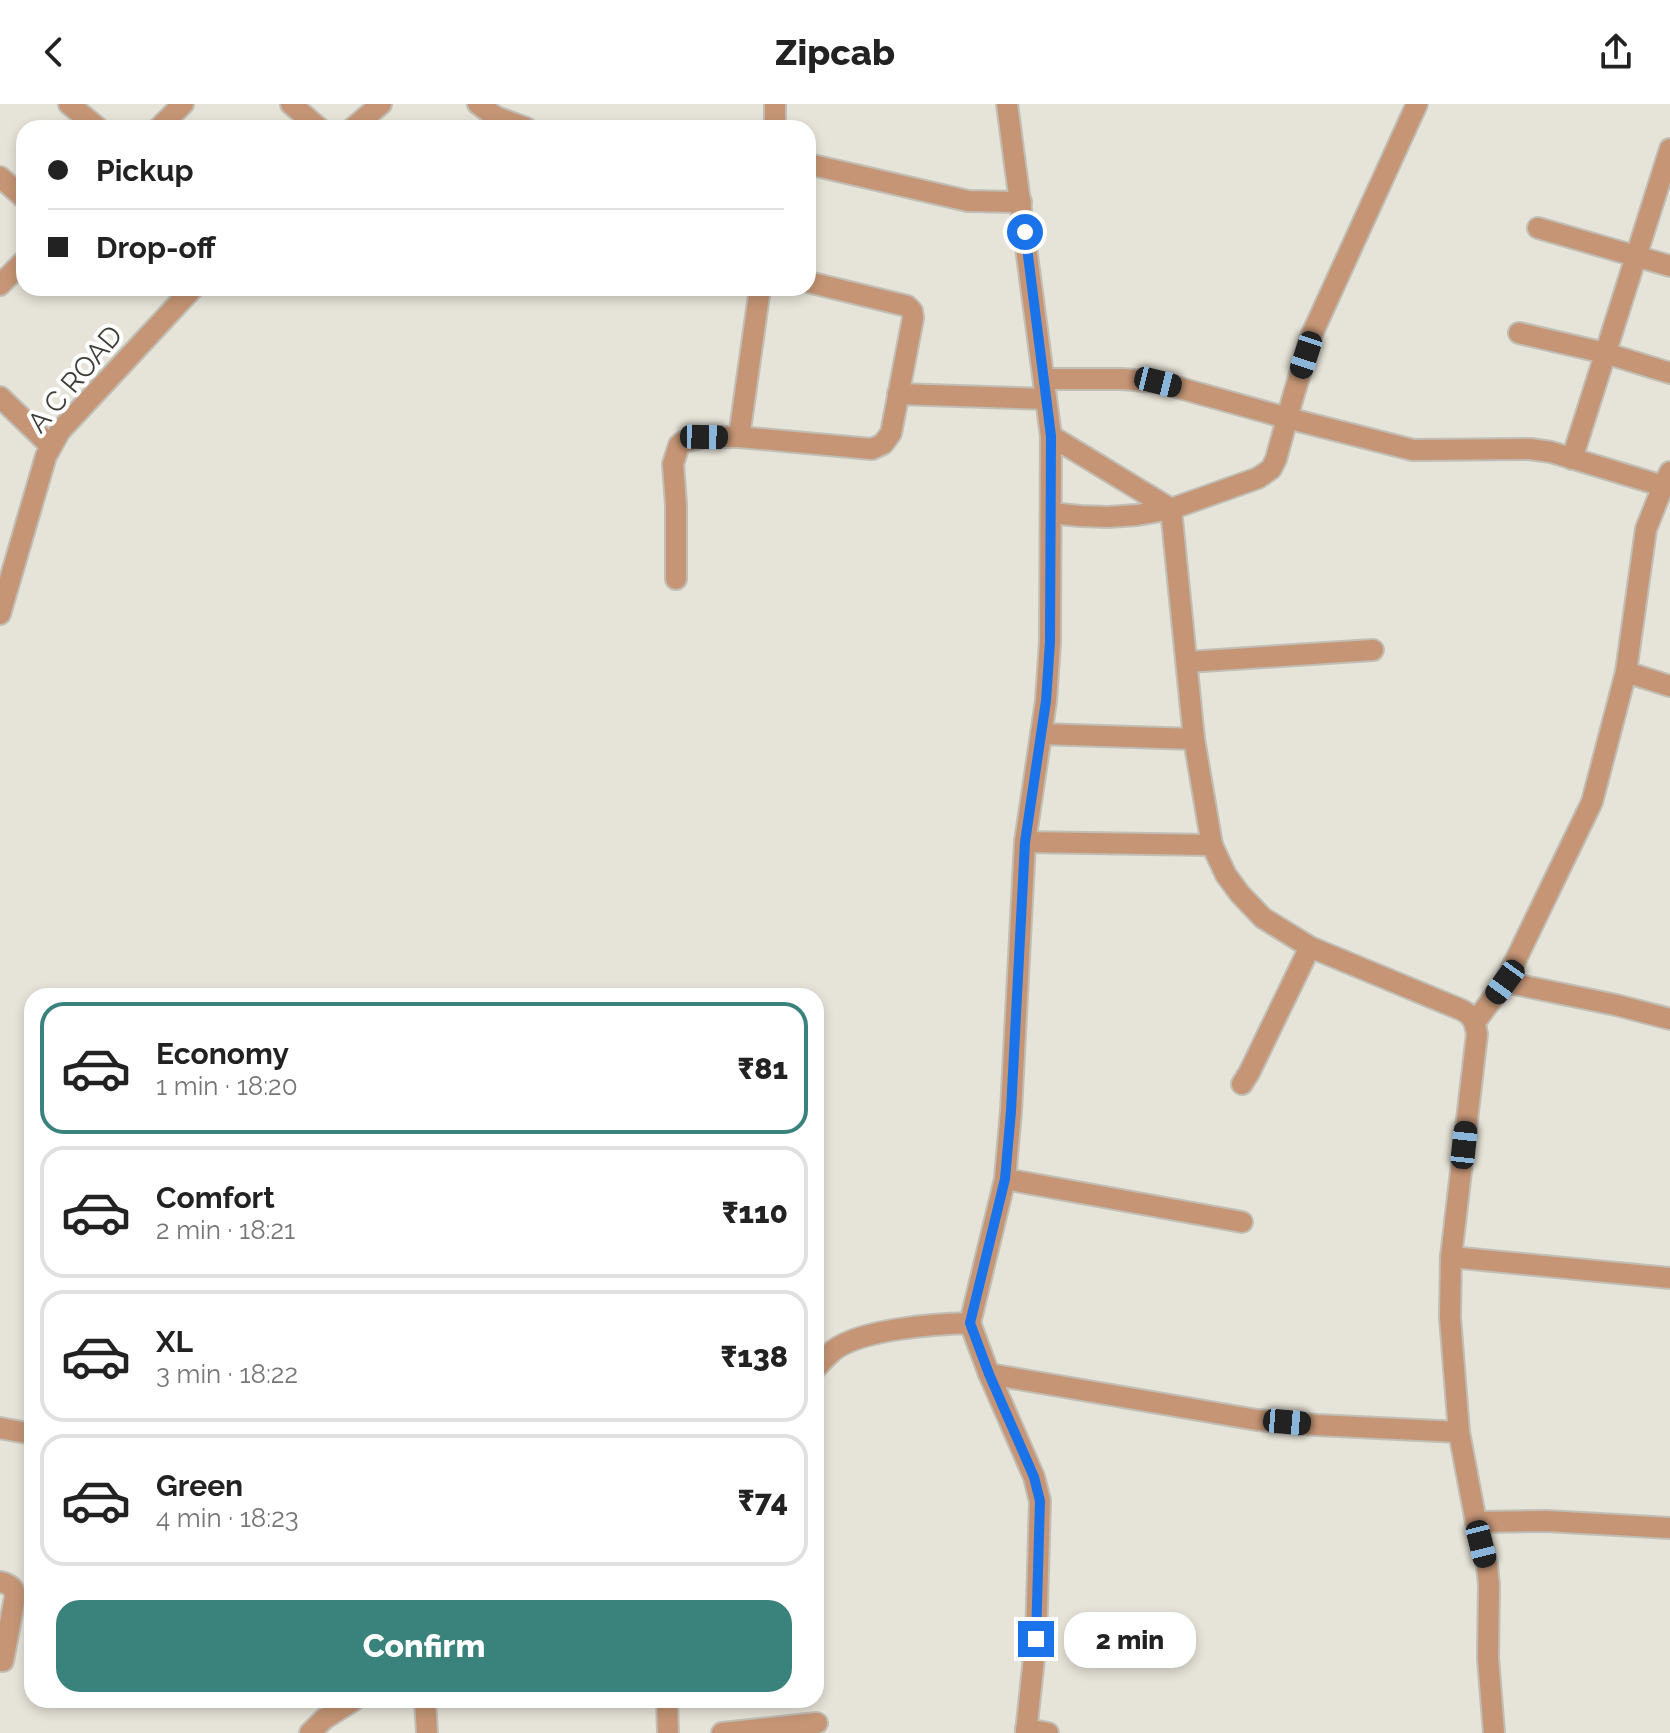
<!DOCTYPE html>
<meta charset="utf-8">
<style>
body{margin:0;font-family:Raleway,sans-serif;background:#f6f6f6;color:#222;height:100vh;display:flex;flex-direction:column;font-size:30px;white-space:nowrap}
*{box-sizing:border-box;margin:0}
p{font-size:26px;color:#767676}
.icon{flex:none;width:44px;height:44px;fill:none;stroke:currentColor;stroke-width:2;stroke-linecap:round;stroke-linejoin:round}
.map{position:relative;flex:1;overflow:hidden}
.panel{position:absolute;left:24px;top:884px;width:800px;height:720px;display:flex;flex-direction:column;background:#fff;border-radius:24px;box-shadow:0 4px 12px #0003}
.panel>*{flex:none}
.guide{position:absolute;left:16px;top:16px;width:800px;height:176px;border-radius:24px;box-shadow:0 4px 12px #0003;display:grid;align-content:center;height:176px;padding:0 32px;background:#fff}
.end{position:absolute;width:36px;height:36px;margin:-18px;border:10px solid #1a73e8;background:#fff;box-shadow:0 0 0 4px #fff}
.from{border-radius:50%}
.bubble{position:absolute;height:56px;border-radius:24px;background:#fff;box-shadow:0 4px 12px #0003;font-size:26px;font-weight:800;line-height:56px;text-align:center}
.car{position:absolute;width:24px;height:48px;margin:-24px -12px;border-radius:10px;box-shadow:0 0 6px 2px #0007;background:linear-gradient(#222 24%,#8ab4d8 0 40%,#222 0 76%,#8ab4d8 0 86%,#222 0)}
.guide b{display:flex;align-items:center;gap:28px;height:76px;font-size:30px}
.guide b+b{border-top:2px solid #e0e0e0}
.guide i{width:20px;height:20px;background:#222}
ul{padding:14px 0 0;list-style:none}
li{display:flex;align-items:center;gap:24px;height:132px;margin:0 16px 12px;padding:0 16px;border:4px solid #e0e0e0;border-radius:24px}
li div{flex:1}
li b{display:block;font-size:30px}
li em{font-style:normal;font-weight:800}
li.current{border-color:#3a827c}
li>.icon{width:72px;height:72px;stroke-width:1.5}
.action{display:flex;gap:16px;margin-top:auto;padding:16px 32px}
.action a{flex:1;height:92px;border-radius:24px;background:#3a827c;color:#fff;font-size:32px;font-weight:800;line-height:92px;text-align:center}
header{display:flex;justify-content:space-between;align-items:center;height:104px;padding:0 32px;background:#fff;font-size:36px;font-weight:800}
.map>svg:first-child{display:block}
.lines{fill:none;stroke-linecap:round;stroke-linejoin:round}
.minor-casing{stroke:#c1beb5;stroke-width:24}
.minor{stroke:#c59575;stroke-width:20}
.route{stroke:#1a73e8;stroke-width:10}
.labels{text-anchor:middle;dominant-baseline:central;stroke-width:8;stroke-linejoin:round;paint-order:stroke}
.street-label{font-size:28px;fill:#3e3d38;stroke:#fff}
</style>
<header><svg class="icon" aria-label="back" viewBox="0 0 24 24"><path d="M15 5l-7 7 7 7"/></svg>Zipcab<svg class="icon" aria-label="share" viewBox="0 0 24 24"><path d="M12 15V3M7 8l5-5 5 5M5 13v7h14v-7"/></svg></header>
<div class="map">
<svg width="1670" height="1629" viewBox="0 0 1670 1629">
<rect width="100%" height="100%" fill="#e6e3d8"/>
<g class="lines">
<!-- minor casing -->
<g class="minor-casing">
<g id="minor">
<polyline points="69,0 98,24"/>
<polyline points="291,0 319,24"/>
<polyline points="478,0 496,13 526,24"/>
<polyline points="775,0 775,24"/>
<path d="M1007 0 1051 332 1171 405 1194 635 1212 741 1226 771 1240 790 1263 814 1310 843 1462 906C1473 912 1475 918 1477 930L1451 1153 1450 1213 1459 1328 1476 1418 1487 1461 1489 1481 1488 1554 1494 1629"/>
<polyline points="159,24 183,0"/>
<polyline points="353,24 381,0"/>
<polyline points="808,60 968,97 1021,98"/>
<polyline points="0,73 24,94"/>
<polyline points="1538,124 1670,162"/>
<polyline points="0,181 24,157"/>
<polyline points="1519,229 1605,249 1670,269"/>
<polyline points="1044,275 1122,275 1158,278 1287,314 1413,346 1530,345 1551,348 1663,382"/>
<polyline points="898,290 1046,295"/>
<polyline points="0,293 51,342"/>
<polyline points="739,333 760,184"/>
<polyline points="1572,355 1670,45"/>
<polyline points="1051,409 1080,412 1108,413 1137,411 1171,405 1258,374 1271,365 1276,355 1293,293 1312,230 1417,0"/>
<polyline points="676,475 676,401 673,360 679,341 683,338 704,333 739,333 872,345 883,340 891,329 913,214 912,207 907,202 808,178"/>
<polyline points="0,510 46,352 60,327 193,184"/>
<polyline points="1187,558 1373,546"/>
<polyline points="1626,568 1670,582"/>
<polyline points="1041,630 1194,635"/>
<polyline points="1025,738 1212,741"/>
<polyline points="1505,878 1616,901 1670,915"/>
<polyline points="1475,918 1505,878 1592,698 1626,568 1646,425 1663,382 1670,368"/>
<polyline points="1242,980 1249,969 1310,843"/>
<polyline points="1005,1075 1242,1118"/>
<polyline points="1451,1153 1670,1174"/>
<polyline points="970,1219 1005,1075 1011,1007 1025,738 1046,597 1050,538 1051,332"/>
<path d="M816 1264C821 1258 828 1251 834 1246 862 1225 935 1220 970 1219L989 1270 1034 1373 1040 1397 1036 1535 1026 1629"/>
<polyline points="989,1270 1257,1316 1317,1321 1459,1328"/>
<polyline points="0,1324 27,1329"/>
<polyline points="1476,1418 1547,1417 1670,1424"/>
<path d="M0 1478C9 1480 15 1483 15 1493L3 1557"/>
<polyline points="425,1596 427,1629"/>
<polyline points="667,1596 668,1629"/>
<polyline points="1026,1625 1048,1629"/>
<polyline points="310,1629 324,1615 354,1596"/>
<polyline points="722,1629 817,1619"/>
</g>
</g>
<!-- minor -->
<use href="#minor" class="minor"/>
</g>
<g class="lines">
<!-- route -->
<polyline class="route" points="1025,128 1051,332 1050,538 1046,597 1025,738 1011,1007 1005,1075 970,1219 989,1270 1034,1373 1040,1397 1036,1535"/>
</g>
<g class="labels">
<!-- street labels -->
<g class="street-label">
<text transform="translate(75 275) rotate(-50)">A C ROAD</text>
</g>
</g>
</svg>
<i class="end from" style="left:1025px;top:128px"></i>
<i class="end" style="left:1036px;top:1535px"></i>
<div class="bubble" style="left:1064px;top:1508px;width:132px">2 min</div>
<i class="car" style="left:1306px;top:251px;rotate:198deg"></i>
<i class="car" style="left:1158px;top:278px;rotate:104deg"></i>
<i class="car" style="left:704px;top:333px;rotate:91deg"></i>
<i class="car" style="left:1505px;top:878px;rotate:216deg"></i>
<i class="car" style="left:1464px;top:1041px;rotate:6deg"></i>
<i class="car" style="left:1287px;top:1318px;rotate:95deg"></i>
<i class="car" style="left:1481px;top:1440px;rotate:166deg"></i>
<div class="guide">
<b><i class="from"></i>Pickup</b>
<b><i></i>Drop-off</b>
</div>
<section class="panel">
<ul>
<li class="current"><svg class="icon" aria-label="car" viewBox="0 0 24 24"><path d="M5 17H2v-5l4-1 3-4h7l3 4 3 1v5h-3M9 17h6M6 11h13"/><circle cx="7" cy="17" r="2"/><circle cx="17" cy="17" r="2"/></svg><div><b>Economy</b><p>1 min · 18:20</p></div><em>₹81</em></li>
<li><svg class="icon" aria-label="car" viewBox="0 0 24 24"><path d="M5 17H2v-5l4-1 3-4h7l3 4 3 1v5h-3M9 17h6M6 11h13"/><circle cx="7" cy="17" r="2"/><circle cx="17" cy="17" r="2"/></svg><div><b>Comfort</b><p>2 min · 18:21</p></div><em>₹110</em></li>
<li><svg class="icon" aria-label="car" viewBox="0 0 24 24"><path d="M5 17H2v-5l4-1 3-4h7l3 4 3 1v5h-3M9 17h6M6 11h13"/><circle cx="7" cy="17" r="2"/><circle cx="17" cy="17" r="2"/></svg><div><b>XL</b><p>3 min · 18:22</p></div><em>₹138</em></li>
<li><svg class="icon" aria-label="car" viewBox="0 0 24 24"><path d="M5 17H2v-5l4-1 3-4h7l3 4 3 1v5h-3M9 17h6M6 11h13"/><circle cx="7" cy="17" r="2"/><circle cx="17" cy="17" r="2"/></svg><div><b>Green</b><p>4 min · 18:23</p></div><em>₹74</em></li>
</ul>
<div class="action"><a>Confirm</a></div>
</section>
</div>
